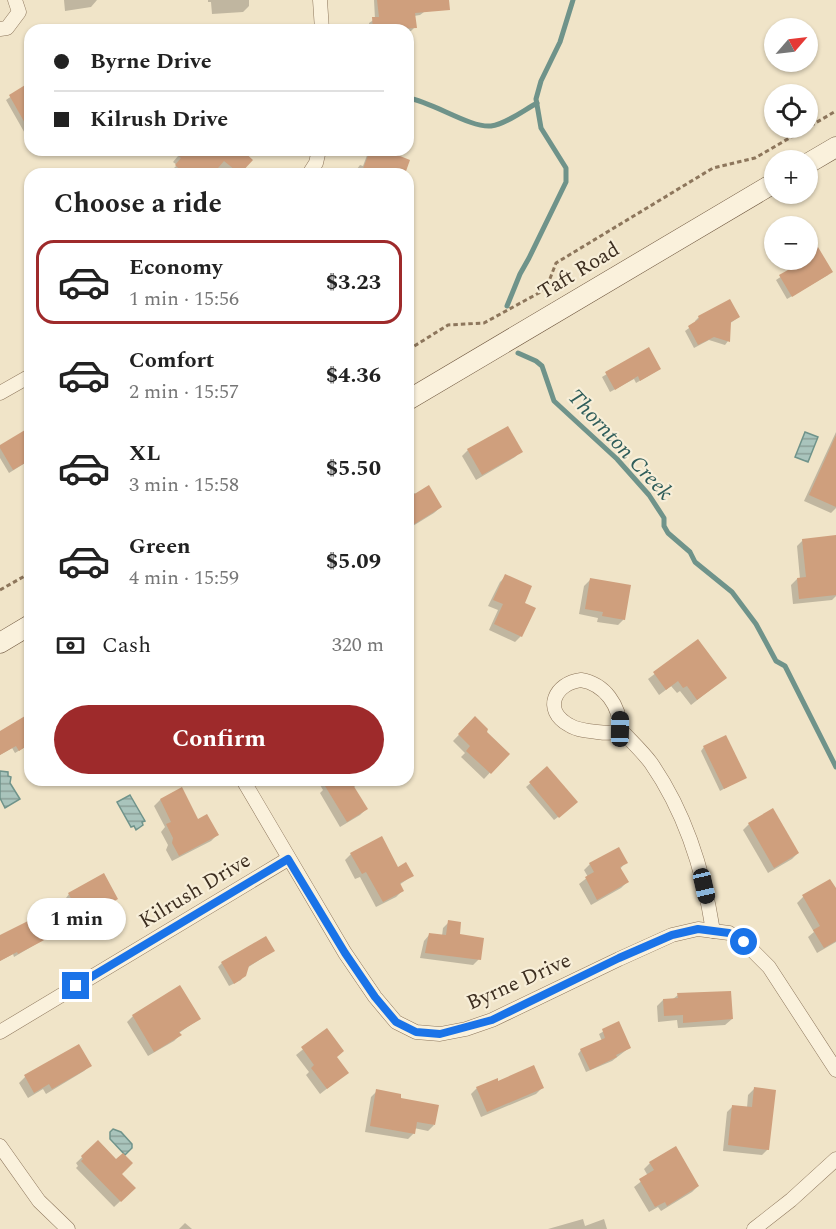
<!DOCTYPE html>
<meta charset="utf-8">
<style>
body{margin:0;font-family:Spectral,serif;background:#f6f6f6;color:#222;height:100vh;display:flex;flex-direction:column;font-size:22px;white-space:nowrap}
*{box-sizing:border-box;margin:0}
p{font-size:20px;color:#767676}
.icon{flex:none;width:33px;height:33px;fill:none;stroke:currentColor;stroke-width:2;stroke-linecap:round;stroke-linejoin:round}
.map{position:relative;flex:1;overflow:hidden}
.details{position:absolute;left:24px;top:168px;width:390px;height:618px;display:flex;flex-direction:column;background:#fff;border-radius:18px;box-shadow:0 2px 4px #0004}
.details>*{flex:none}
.guide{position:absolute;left:24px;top:24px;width:390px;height:132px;border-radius:18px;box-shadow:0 2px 4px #0004;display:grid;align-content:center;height:132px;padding:0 30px;background:#fff}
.needle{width:39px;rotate:62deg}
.fabs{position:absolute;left:764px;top:18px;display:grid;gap:12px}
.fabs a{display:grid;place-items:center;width:54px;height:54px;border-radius:50%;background:#fff;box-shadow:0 2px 4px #0004;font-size:30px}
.end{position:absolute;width:27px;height:27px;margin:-14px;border:8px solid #1a73e8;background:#fff;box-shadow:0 0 0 3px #fff}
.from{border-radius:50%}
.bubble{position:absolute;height:42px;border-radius:21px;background:#fff;box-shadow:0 2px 4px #0004;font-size:20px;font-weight:700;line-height:42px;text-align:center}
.car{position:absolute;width:18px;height:36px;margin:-18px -9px;border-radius:8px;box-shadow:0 0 4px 2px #0007;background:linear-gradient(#222 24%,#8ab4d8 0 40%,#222 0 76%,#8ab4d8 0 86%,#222 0)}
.guide b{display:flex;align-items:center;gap:21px;height:57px;font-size:22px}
.guide b+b{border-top:2px solid #e0e0e0}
.guide i{width:15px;height:15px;background:#222}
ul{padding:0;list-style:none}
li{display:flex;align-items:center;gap:18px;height:84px;margin:0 12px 9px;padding:0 18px;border:3px solid transparent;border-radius:18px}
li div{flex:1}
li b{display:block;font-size:22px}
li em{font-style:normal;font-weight:700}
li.on{border-color:#9e2a2b}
li>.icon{width:54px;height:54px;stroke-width:1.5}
h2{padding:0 30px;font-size:27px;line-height:72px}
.pay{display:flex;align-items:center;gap:15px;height:66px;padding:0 30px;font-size:22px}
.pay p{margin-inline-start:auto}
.cta{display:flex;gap:12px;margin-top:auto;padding:12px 30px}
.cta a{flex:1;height:69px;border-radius:36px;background:#9e2a2b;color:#fff;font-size:24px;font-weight:700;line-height:69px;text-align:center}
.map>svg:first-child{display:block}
.water{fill:url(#water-rules);stroke:#6f938a;stroke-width:1.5}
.shadow{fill:#0003}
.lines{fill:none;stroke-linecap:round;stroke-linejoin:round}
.stream{stroke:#6f938a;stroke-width:5}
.building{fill:#cf9f7d}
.street-casing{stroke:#8d765c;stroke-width:15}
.secondary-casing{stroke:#6f573f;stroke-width:21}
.path{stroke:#8d765c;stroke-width:3;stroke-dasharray:4.5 3;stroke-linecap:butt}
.street{stroke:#faf1dc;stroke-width:14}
.secondary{stroke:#faf1dc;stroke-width:20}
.route{stroke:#1a73e8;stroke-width:8}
.labels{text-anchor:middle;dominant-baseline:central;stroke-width:4.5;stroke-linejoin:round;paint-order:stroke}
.street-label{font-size:21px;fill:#3d2e20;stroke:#f7eed8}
.water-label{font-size:22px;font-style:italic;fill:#2f5d5a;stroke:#f7eed8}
</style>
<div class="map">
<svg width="836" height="1229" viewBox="0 0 836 1229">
<defs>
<pattern id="water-rules" width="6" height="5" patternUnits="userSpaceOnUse" patternTransform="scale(1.5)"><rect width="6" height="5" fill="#a9c4bc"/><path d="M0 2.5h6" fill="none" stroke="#8ba098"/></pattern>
</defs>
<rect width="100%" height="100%" fill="#f0e4c8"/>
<!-- water -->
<g class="water">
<polygon points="805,432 818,437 808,462 795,457"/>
<polygon points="0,771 8,772 8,776 11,777 10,783 20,799 5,808 0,798"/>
<polygon points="130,795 145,821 142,822 143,825 136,830 134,826 131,827 117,802"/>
<polygon points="113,1129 121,1132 132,1144 132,1148 125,1155 110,1139 110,1132"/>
</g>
<!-- shadow -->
<g class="shadow">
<polygon points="64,0 97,0 91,7 65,11"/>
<polygon points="208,0 249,0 249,6 243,12 212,14 211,2 208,2"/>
<polygon points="374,0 423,0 424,12 420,15 414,16 415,27 411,31 369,30 369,23 375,19"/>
<polygon points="30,79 30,134 27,137 6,100 25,87 24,85"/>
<polygon points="183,150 239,150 251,160 238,174 226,174 217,167 210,174 172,174 170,172 177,165 173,162"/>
<polygon points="369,150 380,150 403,174 355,174 357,169 360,165 363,166"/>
<polygon points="807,256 828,275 787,299 776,280 791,270 790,268 794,264 801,260 807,260"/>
<polygon points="730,301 739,317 729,324 728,341 725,345 709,340 694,348 685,331 696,323 695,321 698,318"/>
<polygon points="648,349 660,369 636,383 634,379 610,392 602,377"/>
<polygon points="30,429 30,460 9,473 0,458 0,447"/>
<polygon points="836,432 836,508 831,513 804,501"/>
<polygon points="468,450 521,451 515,457 476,480 462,456"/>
<polygon points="414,493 441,507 434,513 408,529 408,494 409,496"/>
<polygon points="803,540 836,545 836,596 832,600 793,604 791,585 797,579 800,579 797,546"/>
<polygon points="506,576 523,603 521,636 515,642 489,630 498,610 488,606 500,582"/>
<polygon points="590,580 624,619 618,625 597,622 598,618 579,614 584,586"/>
<polygon points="698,641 725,678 691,705 680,691 677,693 671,686 659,695 648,679"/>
<polygon points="475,718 485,733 507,754 484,779 461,757 465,753 453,741"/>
<polygon points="30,725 30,744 15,753 12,748 0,755 0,732"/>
<polygon points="704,747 745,777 720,791 701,751"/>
<polygon points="547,769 572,806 554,820 526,787"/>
<polygon points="317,780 362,780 353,788 366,809 360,815 340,827 320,793 323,790"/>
<polygon points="181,789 198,821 217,835 211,841 172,861 166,850 168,845 161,832 165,827 154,806 160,800"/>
<polygon points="749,824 798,853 792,859 768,873 743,830"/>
<polygon points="351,854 397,869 412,876 399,885 402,891 396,897 376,907 360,877 355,879 345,860"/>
<polygon points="626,862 620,869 627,882 621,888 591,905 579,884 588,877 584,870 590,864"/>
<polygon points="830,881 836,891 836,942 817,953 808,937 814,932 797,903 803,897"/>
<polygon points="69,894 116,898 97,911 96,908 77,918 66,898"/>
<polygon points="449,922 479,959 473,965 420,958 424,941 430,934 442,936 443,928"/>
<polygon points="0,937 46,938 14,957 13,954 0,961"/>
<polygon points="273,951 247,968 241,980 229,986 218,967 222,963"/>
<polygon points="678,995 732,1019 725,1025 678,1028 677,1020 658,1022 657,1006 663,1000 673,999"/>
<polygon points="133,1016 199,1019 179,1033 180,1035 174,1041 148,1056 127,1022"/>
<polygon points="618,1023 629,1048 612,1061 586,1072 578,1054 581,1050 602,1041 599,1034"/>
<polygon points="327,1030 336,1058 347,1073 320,1094 306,1075 309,1072 296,1055"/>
<polygon points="90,1065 84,1071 46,1094 43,1089 28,1098 19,1083 25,1077"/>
<polygon points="497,1083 542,1088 536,1094 481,1117 471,1094 477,1088"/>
<polygon points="754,1089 768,1149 762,1155 723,1151 727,1112 733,1106 747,1108 748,1095"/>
<polygon points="377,1091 399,1099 434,1125 428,1131 414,1128 414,1133 408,1139 365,1132 371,1097"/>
<polygon points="98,1142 120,1174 134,1188 114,1207 76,1168 78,1166 76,1163"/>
<polygon points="650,1163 698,1186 692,1192 661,1211 658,1207 649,1212 634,1187 648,1176 644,1169"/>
<polygon points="583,1219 585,1226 604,1219 607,1229 548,1229"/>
<polygon points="185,1223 192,1229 179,1229"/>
</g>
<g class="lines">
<!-- stream -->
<g class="stream">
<path d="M408 98C433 102 470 128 491 126 506 124 524 110 537 103"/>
<polyline points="507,306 520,274 529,258 566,182 566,168 541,128 536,99 541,81 560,42 573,0"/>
<polyline points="518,353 536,361 542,366 554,401 617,459 649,495 664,518 664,526 668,533 690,552 695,562 732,592 756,624 776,661 785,666 836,767"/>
</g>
</g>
<!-- building -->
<g class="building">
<polygon points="377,0 449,0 450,10 415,13 417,28 373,30 372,17 379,17"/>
<polygon points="30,82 30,132 9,95"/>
<polygon points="172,150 242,150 253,160 240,174 224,161 213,174 185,174 175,165 181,158"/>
<polygon points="370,150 385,150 410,160 405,174 361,174"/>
<polygon points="818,247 833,272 792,297 779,275 795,266 793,263 798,260 807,260 807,254"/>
<polygon points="730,299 740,317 731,322 730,342 714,337 698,345 688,326 699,319 698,316"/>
<polygon points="649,347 661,369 640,381 638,376 615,390 605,372"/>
<polygon points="508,426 523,452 482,475 467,449"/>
<polygon points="30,427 30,460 13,470 0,448 0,445"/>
<polygon points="836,435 836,507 809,495"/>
<polygon points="429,485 442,507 408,528 408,498"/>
<polygon points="836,535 836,595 799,599 797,578 806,577 802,539"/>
<polygon points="505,574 532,586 525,603 536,608 522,637 494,624 503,604 493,600"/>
<polygon points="590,578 631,585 625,620 602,616 603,612 585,609"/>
<polygon points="698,639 727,678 697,700 687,686 683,688 678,681 666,690 653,672"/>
<polygon points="30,713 30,744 19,751 16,746 0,755 0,731"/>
<polygon points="475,716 488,729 487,732 510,754 491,774 466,751 470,746 458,734"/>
<polygon points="726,735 747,778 724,789 703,746"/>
<polygon points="547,766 578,802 559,818 529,782"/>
<polygon points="335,780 350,780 368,809 347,822 325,786"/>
<polygon points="182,787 198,819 207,814 219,835 179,856 172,843 173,838 166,824 171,822 160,799"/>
<polygon points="773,808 799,853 774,868 748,823"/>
<polygon points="382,836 398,867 406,862 414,876 400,883 404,891 383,902 366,872 362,874 350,853"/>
<polygon points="619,847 628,863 620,867 629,882 597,900 585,877 594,872 589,863"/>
<polygon points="104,873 118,899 102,908 100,905 81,916 68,893"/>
<polygon points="830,879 836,888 836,941 824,948 813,930 820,926 802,895"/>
<polygon points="36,917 48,938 18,954 17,952 0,961 0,935"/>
<polygon points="448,920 461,922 460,934 484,938 481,960 425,953 429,933 446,935"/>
<polygon points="266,936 275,951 249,966 246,976 234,984 221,962"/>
<polygon points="180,985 201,1019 179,1032 182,1035 154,1052 132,1015"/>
<polygon points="731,991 733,1019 683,1023 683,1015 664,1016 663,999 678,998 677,993"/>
<polygon points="619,1021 631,1048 616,1055 617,1057 590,1070 580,1049 605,1038 602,1029"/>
<polygon points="327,1028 344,1051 337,1057 349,1073 327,1089 311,1068 314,1065 301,1047"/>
<polygon points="79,1044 92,1066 52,1089 49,1084 34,1093 24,1075"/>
<polygon points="534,1065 544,1088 487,1112 476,1087 498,1078 498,1081"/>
<polygon points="754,1087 776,1090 769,1150 728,1145 732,1105 752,1107"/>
<polygon points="376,1089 401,1094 401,1098 439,1105 435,1125 417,1122 415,1134 370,1126"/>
<polygon points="98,1140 116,1159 123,1153 133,1163 122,1174 136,1188 121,1202 81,1161 83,1159 81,1156"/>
<polygon points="676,1146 699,1186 667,1206 665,1202 655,1207 639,1179 654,1170 649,1162"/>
</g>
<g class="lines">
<!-- street casing -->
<g class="street-casing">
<g id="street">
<polyline points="320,0 322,30"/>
<polyline points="0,29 7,28 19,12 15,0"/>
<polyline points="309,174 316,163 319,150"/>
<polyline points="0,393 30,376"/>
<path d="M581 680C605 684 620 706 620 729 613 734 605 733 597 732 587 731 577 730 569 725 542 710 555 683 581 680Z"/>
<path d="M620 729C630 740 642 751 651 763 685 812 704 873 713 931"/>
<polyline points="243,780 345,953 375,997 396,1022 416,1032 440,1034 466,1029 492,1020 619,959 672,935 698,929 729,933 744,942 769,967 836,1070"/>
<polyline points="0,1032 288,859"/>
<polyline points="0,1146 39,1201 68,1229"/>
<polyline points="754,1229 791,1200 836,1159"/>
</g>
</g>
<!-- secondary casing -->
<g class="secondary-casing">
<g id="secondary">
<polyline points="807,164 836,147"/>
<polyline points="408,400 774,183"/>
<polyline points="0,643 30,625"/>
</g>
</g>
<!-- path -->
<g class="path">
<polyline points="408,350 448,325 484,323 546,289 556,263 713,168 755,158 836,111"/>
<polyline points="0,590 30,573"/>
</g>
<!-- street -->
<use href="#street" class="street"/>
<!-- secondary -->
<use href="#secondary" class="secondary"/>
</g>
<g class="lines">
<!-- route -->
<polyline class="route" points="76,986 288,859 345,953 375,997 396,1022 416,1032 440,1034 492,1020 619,958 672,935 698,929 729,933 744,942"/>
</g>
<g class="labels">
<!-- street labels -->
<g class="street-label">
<text transform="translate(579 271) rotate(-31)">Taft Road</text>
<text transform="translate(195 891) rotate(-31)">Kilrush Drive</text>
<text transform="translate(519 982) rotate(-24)">Byrne Drive</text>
</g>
<!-- water labels -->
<g class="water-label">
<text transform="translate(620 445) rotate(47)">Thornton Creek</text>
</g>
</g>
</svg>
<div class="fabs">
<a><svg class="needle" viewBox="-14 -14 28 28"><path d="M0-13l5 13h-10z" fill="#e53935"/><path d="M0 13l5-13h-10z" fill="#767676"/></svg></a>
<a><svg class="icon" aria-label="locate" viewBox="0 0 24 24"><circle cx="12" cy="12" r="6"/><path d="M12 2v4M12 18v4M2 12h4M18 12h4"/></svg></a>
<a>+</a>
<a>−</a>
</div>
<i class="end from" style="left:744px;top:942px"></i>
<i class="end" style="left:76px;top:986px"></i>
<div class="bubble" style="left:27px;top:898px;width:99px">1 min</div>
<i class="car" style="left:620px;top:729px;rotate:1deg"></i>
<i class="car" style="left:704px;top:886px;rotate:167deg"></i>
<div class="guide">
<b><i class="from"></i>Byrne Drive</b>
<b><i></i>Kilrush Drive</b>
</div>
<section class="details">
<h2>Choose a ride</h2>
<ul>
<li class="on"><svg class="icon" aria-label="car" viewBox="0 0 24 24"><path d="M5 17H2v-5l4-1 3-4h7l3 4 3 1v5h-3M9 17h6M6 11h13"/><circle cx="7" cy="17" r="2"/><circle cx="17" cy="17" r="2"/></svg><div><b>Economy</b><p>1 min · 15:56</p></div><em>$3.23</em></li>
<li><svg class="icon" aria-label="car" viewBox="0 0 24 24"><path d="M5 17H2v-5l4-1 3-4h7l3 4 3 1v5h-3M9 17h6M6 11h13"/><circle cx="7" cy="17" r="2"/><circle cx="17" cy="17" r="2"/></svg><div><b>Comfort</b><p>2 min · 15:57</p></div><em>$4.36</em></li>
<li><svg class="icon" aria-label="car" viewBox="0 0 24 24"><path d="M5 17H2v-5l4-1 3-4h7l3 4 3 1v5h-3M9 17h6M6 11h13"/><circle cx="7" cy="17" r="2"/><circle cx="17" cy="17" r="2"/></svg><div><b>XL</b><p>3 min · 15:58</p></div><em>$5.50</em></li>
<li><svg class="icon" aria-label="car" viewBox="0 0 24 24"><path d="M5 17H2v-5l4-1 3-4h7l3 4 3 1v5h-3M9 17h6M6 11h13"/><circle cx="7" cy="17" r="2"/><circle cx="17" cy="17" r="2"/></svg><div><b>Green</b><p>4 min · 15:59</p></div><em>$5.09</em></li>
</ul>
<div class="pay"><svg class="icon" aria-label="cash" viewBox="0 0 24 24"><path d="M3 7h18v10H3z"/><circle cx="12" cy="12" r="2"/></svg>Cash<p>320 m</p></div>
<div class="cta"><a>Confirm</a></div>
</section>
</div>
